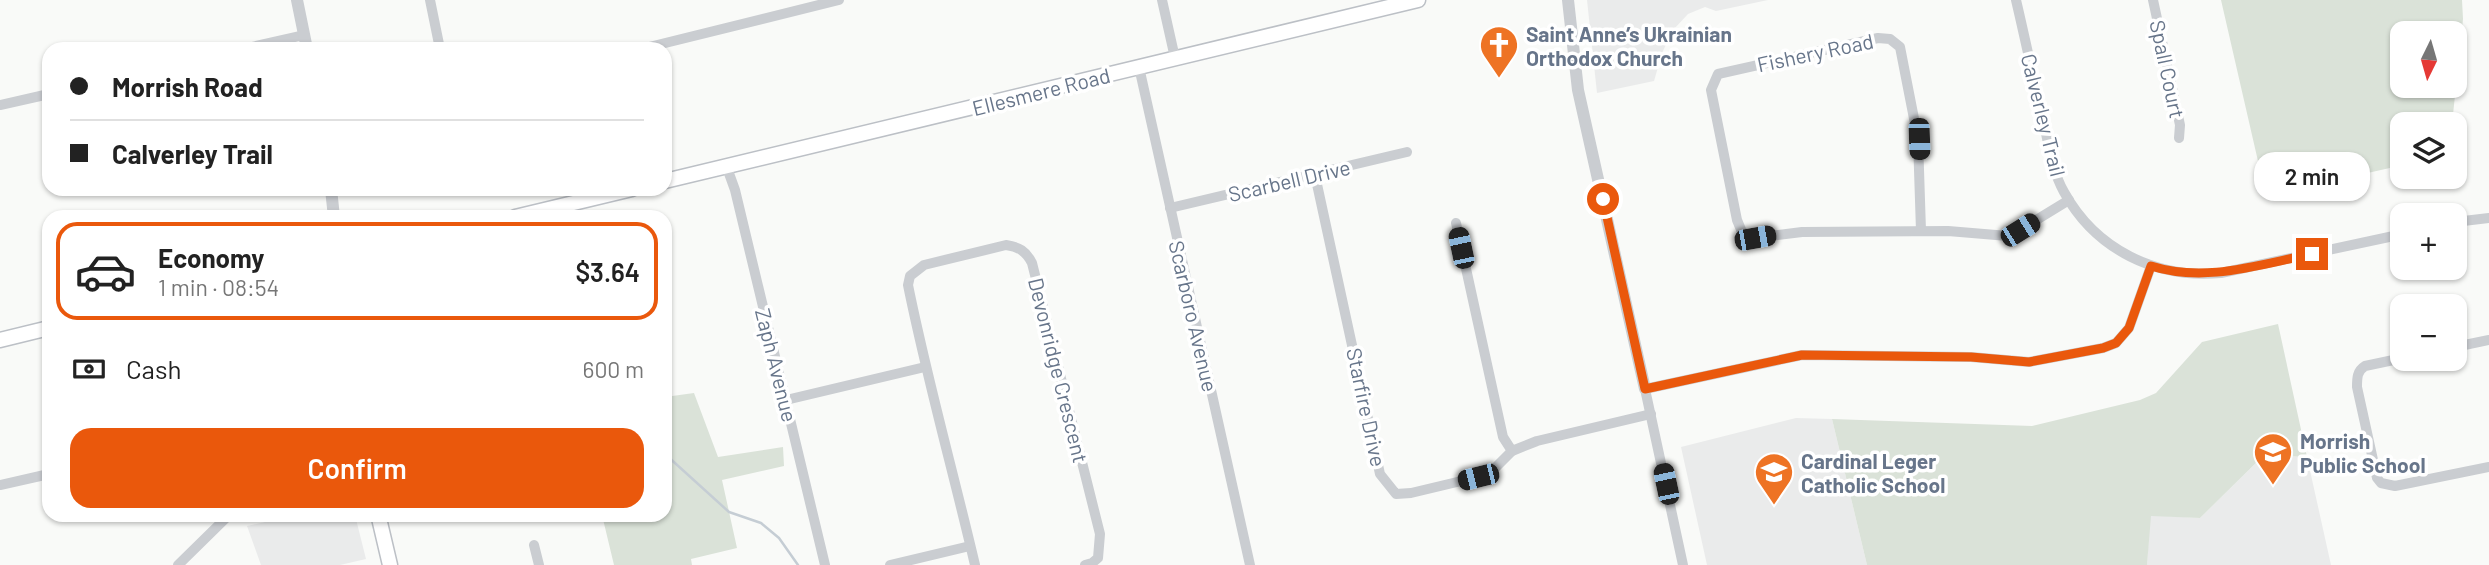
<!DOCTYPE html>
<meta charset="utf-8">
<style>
body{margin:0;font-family:Barlow,sans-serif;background:#f6f6f6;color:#222;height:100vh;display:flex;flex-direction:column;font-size:26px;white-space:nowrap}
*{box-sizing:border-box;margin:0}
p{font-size:23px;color:#767676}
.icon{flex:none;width:38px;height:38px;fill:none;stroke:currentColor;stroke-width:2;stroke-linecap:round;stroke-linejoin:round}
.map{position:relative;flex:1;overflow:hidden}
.drawer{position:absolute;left:42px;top:210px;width:630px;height:312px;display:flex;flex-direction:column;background:#fff;border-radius:21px;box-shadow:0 2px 5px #0004}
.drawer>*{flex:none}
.hud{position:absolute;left:42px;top:42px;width:630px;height:154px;border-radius:21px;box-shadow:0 2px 5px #0004;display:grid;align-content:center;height:154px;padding:0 28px;background:#fff}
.needle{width:46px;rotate:185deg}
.fabs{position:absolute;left:2390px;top:21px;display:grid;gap:14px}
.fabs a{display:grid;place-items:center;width:77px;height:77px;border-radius:14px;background:#fff;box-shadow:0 2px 5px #0004;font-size:35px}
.end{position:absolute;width:32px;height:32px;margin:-16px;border:9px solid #ea580c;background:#fff;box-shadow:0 0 0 4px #fff}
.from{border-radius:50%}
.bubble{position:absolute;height:49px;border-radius:21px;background:#fff;box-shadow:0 2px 5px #0004;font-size:23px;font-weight:600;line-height:49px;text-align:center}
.car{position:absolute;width:21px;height:42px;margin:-21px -10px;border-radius:9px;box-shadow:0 0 5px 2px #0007;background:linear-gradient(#222 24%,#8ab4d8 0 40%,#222 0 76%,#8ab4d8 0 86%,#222 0)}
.hud b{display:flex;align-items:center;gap:24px;height:66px;font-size:26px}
.hud b+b{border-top:2px solid #e0e0e0}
.hud i{width:18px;height:18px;background:#222}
ul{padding:12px 0 0;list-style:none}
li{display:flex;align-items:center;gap:21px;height:98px;margin:0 14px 10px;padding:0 14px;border:4px solid transparent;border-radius:21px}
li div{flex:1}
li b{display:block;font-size:26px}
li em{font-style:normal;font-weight:600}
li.on{border-color:#ea580c}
li>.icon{width:63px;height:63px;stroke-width:1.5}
.pay{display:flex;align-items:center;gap:18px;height:77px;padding:0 28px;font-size:26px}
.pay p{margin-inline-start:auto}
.primary-button{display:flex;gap:14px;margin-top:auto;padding:14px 28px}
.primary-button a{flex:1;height:80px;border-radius:21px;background:#ea580c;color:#fff;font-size:28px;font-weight:600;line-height:80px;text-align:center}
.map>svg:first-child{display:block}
.built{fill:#eaebeb}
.green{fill:#dae2d8;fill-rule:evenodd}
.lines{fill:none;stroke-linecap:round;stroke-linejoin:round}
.stream{stroke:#c5cdd4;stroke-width:2.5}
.secondary-casing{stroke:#bcc0c6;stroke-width:17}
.minor{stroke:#cacdd1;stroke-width:10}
.tertiary{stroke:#cacdd1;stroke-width:12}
.secondary{stroke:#fff;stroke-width:14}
.route{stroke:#ea580c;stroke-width:9}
.labels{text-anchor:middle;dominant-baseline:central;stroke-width:7;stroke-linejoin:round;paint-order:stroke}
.poi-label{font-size:21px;font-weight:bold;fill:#67758a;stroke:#fff;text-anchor:start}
.street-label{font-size:21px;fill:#67758a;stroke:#fff}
</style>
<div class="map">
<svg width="2489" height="565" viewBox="0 0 2489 565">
<rect width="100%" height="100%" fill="#f9faf8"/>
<!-- built -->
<g class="built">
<polygon points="1587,0 1768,0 1716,11 1705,7 1688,14 1673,30 1662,53 1654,81 1597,93"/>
<polygon points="1796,418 1832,419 1867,565 1707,565 1681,447"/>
<polygon points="2264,455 2307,457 2331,565 2147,565 2150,515 2200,518"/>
<polygon points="297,515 355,515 366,559 340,565 261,565 247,526"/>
</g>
<!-- green -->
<g class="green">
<path d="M2221 0H2462L2463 19 2452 124H2403V165L2266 196ZM2403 33H2455V86H2403Z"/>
<polygon points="2278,324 2307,457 2264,455 2200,518 2151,516 2147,565 1867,565 1832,419 2032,426 2140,400 2156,393 2202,342"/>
<polygon points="694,393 718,457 783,447 784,466 722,480 737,548 691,559 692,565 614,565 602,515 665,514 665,397"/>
</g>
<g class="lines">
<!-- stream -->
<polyline class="stream" points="665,454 729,512 761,523 779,538 798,565"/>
<!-- secondary casing -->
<g class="secondary-casing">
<g id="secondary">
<polyline points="665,181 1418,0"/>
<polyline points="515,217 632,189"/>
<polyline points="0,340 49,328"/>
<polyline points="378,514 390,565"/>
</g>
</g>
<!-- minor -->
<g class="minor">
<polyline points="430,0 440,49"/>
<polyline points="1162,0 1175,58"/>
<path d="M2016 0C2025 38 2033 77 2042 115 2048 140 2051 169 2064 192 2096 250 2156 279 2221 273L2403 234"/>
<polyline points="2153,0 2180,125 2179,138"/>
<polyline points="243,49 304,35"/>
<polyline points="641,49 839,0"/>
<polyline points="1139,67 1250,565"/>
<polyline points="0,105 49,94"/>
<polyline points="726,165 735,190 825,565"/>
<polyline points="1315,175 1380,474 1396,494 1411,493 1478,477 1496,467 1512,451 1537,441 1651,414"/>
<polyline points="1170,208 1407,152"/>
<polyline points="2455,222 2489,218"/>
<polyline points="1456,223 1503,437 1512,451"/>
<polyline points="1921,231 1918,139 1900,47 1890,39 1878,38 1718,74 1711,90 1737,220 1742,232 1755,238 1802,232 1948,231 2008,236 2020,230 2069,200"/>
<polyline points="2455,347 2489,340"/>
<path d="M2403 358 2365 366C2357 371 2357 378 2357 387L2377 478 2381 483 2395 486 2489 467"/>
<polyline points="786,400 925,367"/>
<polyline points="0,485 49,474"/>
<polyline points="534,545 539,565"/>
<polyline points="178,565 230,514"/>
<polyline points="890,565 970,546"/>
<path d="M975 565C953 471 927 379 908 285L910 276 924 265 1006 245C1019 247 1026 251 1032 263L1100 534 1098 558 1092 563 1085 565"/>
<polyline points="1683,565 1645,389 1802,355 1971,357 2029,362 2103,348 2116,343 2129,328 2151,266"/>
</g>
<!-- tertiary -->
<g class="tertiary">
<polyline points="297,0 307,49"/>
<polyline points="1568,0 1578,90 1645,389"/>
<polyline points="331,189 334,217"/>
</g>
<!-- secondary -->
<use href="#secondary" class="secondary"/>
</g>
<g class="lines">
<!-- route -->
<path class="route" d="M1603 199 1645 389 1802 355 1971 357 2029 362 2103 348 2116 343 2129 328 2151 266C2205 283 2257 265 2312 254"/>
</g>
<!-- icons -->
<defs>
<g id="church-pin" transform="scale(2.0125)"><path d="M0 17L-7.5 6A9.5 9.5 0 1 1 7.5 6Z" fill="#ee7324" stroke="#fff"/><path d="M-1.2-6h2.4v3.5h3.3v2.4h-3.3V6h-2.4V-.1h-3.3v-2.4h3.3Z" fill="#fff"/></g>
<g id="school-pin" transform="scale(2.0125)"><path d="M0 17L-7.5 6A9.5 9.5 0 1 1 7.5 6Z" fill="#ee7324" stroke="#fff"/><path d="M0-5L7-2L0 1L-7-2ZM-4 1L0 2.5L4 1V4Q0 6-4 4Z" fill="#fff"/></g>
</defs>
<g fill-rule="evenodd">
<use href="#church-pin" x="1499" y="45"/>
<use href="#school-pin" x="2273" y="452"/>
<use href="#school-pin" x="1774" y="472"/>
</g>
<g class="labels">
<!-- poi labels -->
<g class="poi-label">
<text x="1526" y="33">Saint Anne’s Ukrainian<tspan x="1526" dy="24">Orthodox Church</tspan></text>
<text x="2300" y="440">Morrish<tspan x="2300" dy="24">Public School</tspan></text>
<text x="1801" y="460">Cardinal Leger<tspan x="1801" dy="24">Catholic School</tspan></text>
</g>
<!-- street labels -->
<g class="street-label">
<text transform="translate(1815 52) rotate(-12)">Fishery Road</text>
<text transform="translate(2168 69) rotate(78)">Spall Court</text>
<text transform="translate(1041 91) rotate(-14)">Ellesmere Road</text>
<text transform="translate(2044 115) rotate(76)">Calverley Trail</text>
<text transform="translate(1289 180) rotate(-13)">Scarbell Drive</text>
<text transform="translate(1194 316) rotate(77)">Scarboro Avenue</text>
<text transform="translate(777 365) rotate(76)">Zaph Avenue</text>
<text transform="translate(1059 370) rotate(76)">Devonridge Crescent</text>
<text transform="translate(1367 407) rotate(78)">Starfire Drive</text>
</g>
</g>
</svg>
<div class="fabs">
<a><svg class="needle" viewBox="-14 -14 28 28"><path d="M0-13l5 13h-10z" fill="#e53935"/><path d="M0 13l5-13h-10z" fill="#767676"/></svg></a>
<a><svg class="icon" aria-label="layers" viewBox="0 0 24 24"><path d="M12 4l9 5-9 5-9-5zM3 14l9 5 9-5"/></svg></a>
<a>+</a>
<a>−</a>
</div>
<i class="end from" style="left:1603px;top:199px"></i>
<i class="end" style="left:2312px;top:254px"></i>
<div class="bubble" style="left:2254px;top:152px;width:116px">2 min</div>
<i class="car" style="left:1919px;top:139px;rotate:178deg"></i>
<i class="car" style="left:2020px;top:230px;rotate:58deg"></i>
<i class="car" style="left:1755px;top:238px;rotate:80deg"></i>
<i class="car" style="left:1461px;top:248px;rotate:348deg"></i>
<i class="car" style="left:1478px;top:477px;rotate:256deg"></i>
<i class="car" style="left:1666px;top:484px;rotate:348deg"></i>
<div class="hud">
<b><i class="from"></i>Morrish Road</b>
<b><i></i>Calverley Trail</b>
</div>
<section class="drawer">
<ul>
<li class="on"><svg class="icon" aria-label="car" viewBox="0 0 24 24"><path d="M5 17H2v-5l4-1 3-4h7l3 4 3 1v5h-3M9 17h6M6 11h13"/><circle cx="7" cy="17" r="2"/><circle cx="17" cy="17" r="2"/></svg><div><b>Economy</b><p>1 min · 08:54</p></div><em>$3.64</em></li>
</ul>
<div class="pay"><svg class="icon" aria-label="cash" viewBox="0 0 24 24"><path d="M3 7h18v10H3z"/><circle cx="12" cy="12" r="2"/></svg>Cash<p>600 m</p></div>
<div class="primary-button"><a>Confirm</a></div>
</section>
</div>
